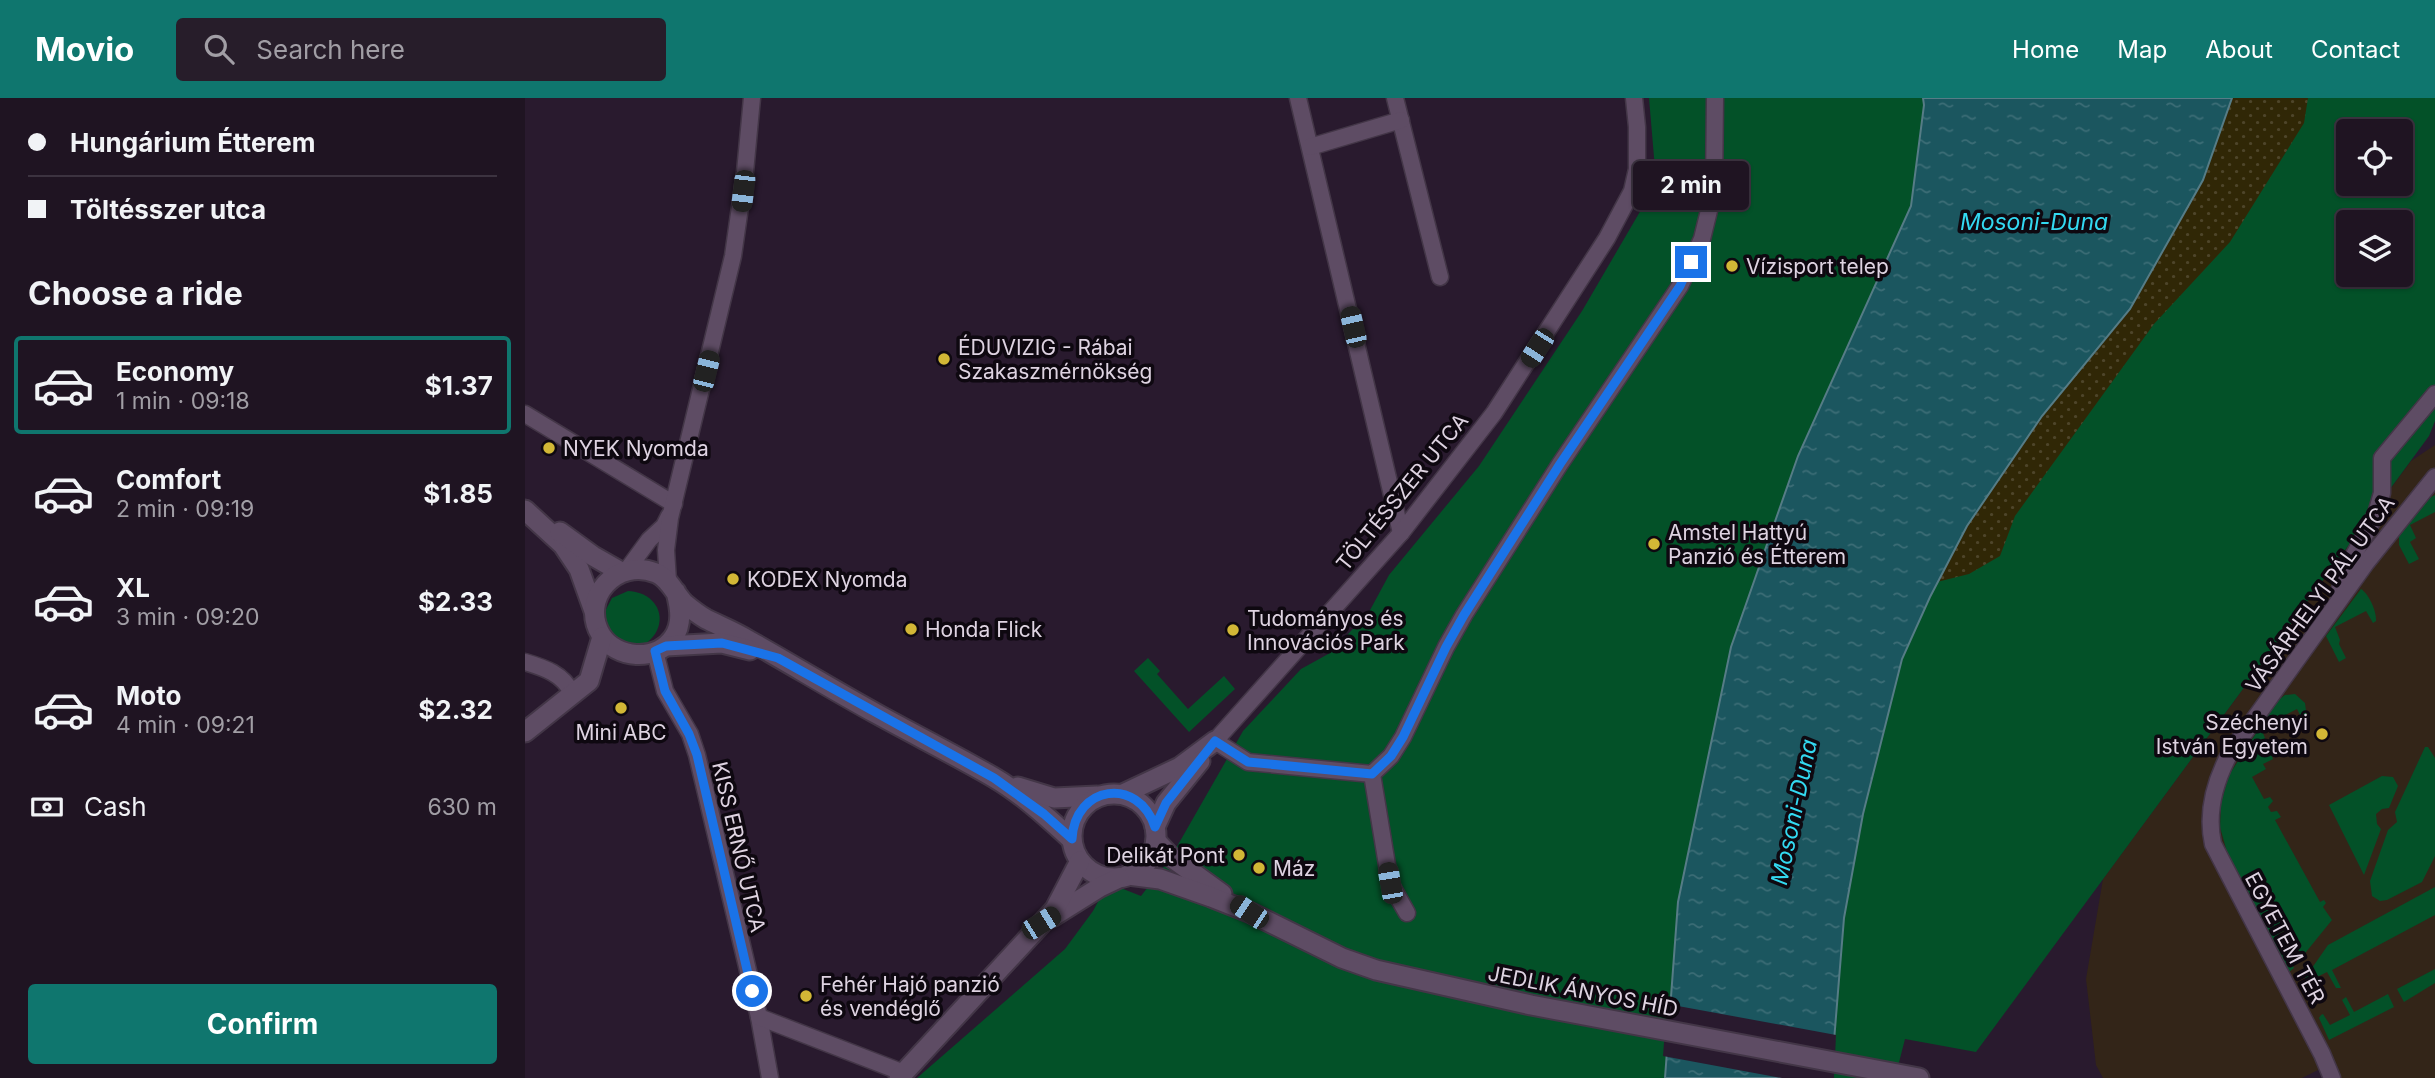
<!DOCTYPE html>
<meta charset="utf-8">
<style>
body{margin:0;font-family:Inter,sans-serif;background:#271d2a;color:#f1f3f6;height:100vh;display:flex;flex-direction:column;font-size:26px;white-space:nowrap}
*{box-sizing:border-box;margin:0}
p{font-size:23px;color:#a19ea5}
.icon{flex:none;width:38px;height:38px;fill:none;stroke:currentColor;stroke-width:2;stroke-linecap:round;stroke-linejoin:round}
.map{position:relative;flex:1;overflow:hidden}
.side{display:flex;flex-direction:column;background:#1f1422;width:525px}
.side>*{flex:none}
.banner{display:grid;align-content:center;height:154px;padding:0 28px;background:#1f1422}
.controls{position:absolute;left:1811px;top:21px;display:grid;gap:14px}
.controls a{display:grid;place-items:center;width:77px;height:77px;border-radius:7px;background:#1f1422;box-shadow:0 2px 5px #0004,0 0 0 2px #3c3340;font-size:35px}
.end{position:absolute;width:32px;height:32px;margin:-16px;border:9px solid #1a73e8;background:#fff;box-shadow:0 0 0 4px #fff}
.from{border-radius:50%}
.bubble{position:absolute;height:49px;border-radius:7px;background:#1f1422;box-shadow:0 2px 5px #0004,0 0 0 2px #3c3340;font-size:23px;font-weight:700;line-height:49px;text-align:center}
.car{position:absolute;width:21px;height:42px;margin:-21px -10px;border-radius:9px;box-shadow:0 0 5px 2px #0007;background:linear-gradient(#222 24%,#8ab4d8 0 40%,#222 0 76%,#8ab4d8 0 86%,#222 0)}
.banner b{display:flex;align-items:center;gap:24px;height:66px;font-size:26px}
.banner b+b{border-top:2px solid #3c3340}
.banner i{width:18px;height:18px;background:#f1f3f6}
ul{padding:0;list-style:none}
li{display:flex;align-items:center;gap:21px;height:98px;margin:0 14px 10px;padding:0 14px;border:4px solid transparent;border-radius:7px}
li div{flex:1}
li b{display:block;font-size:26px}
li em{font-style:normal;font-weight:700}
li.on{border-color:#0f766e}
li>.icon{width:63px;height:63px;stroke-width:1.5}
h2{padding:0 28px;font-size:32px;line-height:84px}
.pay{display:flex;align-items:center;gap:18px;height:77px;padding:0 28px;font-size:26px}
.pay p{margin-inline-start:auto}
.button{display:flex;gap:14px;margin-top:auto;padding:14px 28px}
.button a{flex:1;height:80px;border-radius:7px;background:#0f766e;color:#fff;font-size:28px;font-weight:700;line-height:80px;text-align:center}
header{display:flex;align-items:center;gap:42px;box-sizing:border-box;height:98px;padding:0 35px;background:#0f766e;color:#fff}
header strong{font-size:33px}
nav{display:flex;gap:38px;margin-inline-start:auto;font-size:24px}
.search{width:490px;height:63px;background:#271d2a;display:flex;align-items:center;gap:18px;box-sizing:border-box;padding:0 24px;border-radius:7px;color:#a19ea5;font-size:26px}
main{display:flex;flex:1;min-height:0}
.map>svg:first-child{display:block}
.education{fill:#332518}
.green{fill:#035128;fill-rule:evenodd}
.sand{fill:url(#sand-dots)}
.water{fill:url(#water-ripples);stroke:#567c86;stroke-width:2}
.pier{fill:#291a2e}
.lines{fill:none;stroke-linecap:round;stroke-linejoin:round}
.minor-casing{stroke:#433647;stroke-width:19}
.tertiary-casing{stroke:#433647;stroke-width:23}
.minor{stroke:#5e4c64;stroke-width:16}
.tertiary{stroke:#5e4c64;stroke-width:19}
.route{stroke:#1a73e8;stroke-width:9}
.poi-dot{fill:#d2b736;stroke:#0e0810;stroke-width:2.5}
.labels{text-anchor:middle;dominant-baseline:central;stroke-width:7;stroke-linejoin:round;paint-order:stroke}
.poi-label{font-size:21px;fill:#ded3e1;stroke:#0e0810;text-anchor:start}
.street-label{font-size:21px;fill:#ded3e1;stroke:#0e0810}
.water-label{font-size:23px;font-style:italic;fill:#33d9f1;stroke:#0e0810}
</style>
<header>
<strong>Movio</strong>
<div class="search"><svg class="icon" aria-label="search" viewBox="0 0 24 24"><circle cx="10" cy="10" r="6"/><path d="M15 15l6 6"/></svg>Search here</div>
<nav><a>Home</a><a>Map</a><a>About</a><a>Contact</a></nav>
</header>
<main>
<section class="side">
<div class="banner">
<b><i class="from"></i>Hungárium Étterem</b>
<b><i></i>Töltésszer utca</b>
</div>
<h2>Choose a ride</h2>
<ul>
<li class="on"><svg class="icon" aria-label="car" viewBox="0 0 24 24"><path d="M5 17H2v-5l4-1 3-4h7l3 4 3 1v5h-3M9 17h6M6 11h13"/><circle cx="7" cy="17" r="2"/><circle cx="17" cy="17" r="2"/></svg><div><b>Economy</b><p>1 min · 09:18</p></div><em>$1.37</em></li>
<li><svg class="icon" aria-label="car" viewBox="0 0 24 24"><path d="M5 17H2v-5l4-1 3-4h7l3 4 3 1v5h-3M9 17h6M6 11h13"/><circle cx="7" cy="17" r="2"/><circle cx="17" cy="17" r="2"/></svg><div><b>Comfort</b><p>2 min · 09:19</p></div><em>$1.85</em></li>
<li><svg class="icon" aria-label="car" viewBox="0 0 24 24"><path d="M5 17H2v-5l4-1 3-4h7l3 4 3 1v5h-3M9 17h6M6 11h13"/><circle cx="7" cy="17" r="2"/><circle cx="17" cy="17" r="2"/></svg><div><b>XL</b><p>3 min · 09:20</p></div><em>$2.33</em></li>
<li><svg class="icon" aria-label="car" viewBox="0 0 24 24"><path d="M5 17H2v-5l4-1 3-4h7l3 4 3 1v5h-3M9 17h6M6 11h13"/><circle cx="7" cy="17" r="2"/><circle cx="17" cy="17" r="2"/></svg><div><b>Moto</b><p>4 min · 09:21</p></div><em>$2.32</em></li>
</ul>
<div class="pay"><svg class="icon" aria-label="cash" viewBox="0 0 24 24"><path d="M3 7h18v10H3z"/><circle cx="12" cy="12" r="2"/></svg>Cash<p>630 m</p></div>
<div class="button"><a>Confirm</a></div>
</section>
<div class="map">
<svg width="1910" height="980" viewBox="0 0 1910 980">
<defs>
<pattern id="sand-dots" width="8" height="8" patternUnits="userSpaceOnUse" patternTransform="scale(1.75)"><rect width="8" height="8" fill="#302706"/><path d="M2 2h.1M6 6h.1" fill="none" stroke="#4e452a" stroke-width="1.8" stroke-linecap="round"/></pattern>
<pattern id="water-ripples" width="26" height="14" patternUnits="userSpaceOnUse" patternTransform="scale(1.75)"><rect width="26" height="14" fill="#1b565f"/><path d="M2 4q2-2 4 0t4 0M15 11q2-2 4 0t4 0" fill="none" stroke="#3c6d76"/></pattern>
</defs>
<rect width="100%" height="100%" fill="#291a2e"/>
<!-- education -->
<polygon class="education" points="1910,347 1910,980 1808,980 1803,967 1777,980 1578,980 1571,967 1561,881 1578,781 1886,363"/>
<!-- green -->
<g class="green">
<polygon points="1124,0 1398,0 1399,7 1386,108 1273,358 1206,549 1153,804 1140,980 392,980 540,851 568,813 583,785 616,798 646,759 718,633 776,571 805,555 844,514 864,477 954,368 1057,213 1120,105 1130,71"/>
<path d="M1707 0H1910V323L1904 338 1451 954 1380 941 1370 980H1306L1319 820 1338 716 1377 561 1405 499 1442 428 1678 82ZM1824 33H1876V86H1824ZM1824 124H1876V177H1824Z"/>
<polygon points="1910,397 1910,414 1885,427 1891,440 1885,444 1894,461 1884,466 1874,447 1874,438 1904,400"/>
<path d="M1836 491C1844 496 1852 514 1851 523L1848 525 1841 513 1810 529 1815 542 1814 546 1821 560 1814 564 1801 538Z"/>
<path d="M103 493C139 495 146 533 115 549L88 543 78 517 87 500Z"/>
<polygon points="623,560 635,573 632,576 663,611 699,578 710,591 664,634 609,573"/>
<polygon points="1770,596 1780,605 1782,620 1778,623 1772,611 1736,630 1748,661 1738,666 1741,671 1727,679 1739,701 1745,699 1748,703 1743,709 1746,714 1752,713 1756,719 1750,722 1795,804 1799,802 1801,805 1798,809 1807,822 1777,859 1763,831 1753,836 1769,870 1764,874 1702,754 1695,729 1696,705 1704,677 1752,603 1760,597"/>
<polygon points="1900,649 1903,649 1910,660 1910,758 1897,784 1862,802 1855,803 1847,798 1845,783 1863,732 1872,724 1870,714"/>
<polygon points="1857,678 1868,679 1873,688 1864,710 1857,711 1851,716 1852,726 1856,731 1839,777 1804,707"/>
<polygon points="1910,789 1910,817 1807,872 1816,890 1811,890 1802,874 1782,884 1780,880 1803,847"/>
<polygon points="1910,871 1910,885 1879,904 1872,891"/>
<polygon points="1863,896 1869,909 1804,942 1794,920 1796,917 1798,916 1805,927 1825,917 1817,902 1821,899 1829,914"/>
</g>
<!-- sand -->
<polygon class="sand" points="1707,0 1783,0 1779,25 1705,144 1629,226 1490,418 1475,458 1444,476 1412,484 1442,428 1517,318 1605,211 1678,82"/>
<!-- water -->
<polygon class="water" points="1398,0 1707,0 1678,82 1605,211 1517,318 1442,428 1405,499 1377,561 1338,716 1319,820 1306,980 1140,980 1153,804 1206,549 1273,358 1386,108 1399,7"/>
<!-- pier -->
<polygon class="pier" points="1142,906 1311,937 1309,980 1257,980 1138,958"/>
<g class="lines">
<!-- minor casing -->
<g class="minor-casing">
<g id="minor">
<polyline points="773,0 876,435"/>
<polyline points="870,0 915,179"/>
<polyline points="1109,0 1112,29 1112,71 1107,93 1082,140 969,315 876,435 690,643 723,664 847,676 866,658 878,639 921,549 939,517 1035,366 1155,188 1177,141 1189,92 1190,0"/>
<polyline points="785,49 876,22"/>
<polyline points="0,316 149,406"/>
<polyline points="102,472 124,442 139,428 144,418"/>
<polyline points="143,483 141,452 145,420 208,158 220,74 227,0"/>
<polyline points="1814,494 1821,472 1851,416 1857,395 1857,360 1910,296"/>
<polyline points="130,553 140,593 165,636 172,657 234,919 245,980"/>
<path d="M0 564C20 570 38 576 47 595"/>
<polyline points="847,676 865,785 882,815"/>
<polyline points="234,919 379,975"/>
<path d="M1807 980 1797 956 1688 746C1681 714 1690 683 1705 655L1841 465 1910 379"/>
</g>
</g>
<!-- tertiary casing -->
<g class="tertiary-casing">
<g id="tertiary">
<polyline points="0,412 38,447 54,471 69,513"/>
<polyline points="35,434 68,458 96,474"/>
<path d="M151 494C155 510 158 526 148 540 131 564 91 561 76 537 54 500 92 459 131 475 144 480 150 496 159 505 165 510 174 517 181 521 195 528 210 534 223 542 266 566 308 592 352 616 390 637 430 657 468 679 497 696 522 719 546 741"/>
<polyline points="141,548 197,545 225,552"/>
<polyline points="0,634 64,583 77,539"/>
<polyline points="493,689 529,700 572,698"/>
<circle cx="589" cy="738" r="42"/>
<polyline points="598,696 655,669 690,643"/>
<polyline points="630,729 641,705 675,663"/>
<polyline points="631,743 646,759 697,796"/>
<polyline points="603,777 635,781 686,799 724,814 817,860 851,872 1006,907 1394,980"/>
<polyline points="527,819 575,789 594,780"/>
<polyline points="374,980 530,811 555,763"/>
</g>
</g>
<!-- minor -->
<use href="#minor" class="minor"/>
<!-- tertiary -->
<use href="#tertiary" class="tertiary"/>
</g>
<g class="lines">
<!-- route -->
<path class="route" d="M227 893 172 657 164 636 140 593 130 553 141 548 197 545 253 560 469 680 519 716 547 741C550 687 613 678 630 729L641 705 690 643 723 664 847 676 866 658 878 639 921 549 939 517 1035 366 1155 188 1166 164"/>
</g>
<!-- markers -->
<g class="poi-dot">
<circle cx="1207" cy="168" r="7"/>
<circle cx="419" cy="261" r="7"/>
<circle cx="24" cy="350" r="7"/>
<circle cx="1129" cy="446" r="7"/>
<circle cx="208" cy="481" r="7"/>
<circle cx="386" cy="531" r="7"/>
<circle cx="708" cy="532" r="7"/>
<circle cx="96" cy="610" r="7"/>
<circle cx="1797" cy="636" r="7"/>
<circle cx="714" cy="757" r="7"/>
<circle cx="734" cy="770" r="7"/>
<circle cx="281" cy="898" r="7"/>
</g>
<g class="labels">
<!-- poi labels -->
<g class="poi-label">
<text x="1221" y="168">Vízisport telep</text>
<text x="433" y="249">ÉDUVIZIG - Rábai<tspan x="433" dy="24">Szakaszmérnökség</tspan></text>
<text x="38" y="350">NYEK Nyomda</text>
<text x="1143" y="434">Amstel Hattyú<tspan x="1143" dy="24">Panzió és Étterem</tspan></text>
<text x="222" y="481">KODEX Nyomda</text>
<text x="722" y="520">Tudományos és<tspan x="722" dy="24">Innovációs Park</tspan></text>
<text x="400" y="531">Honda Flick</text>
<text x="1783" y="624" text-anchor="end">Széchenyi<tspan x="1783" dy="24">István Egyetem</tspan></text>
<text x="96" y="634" text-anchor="middle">Mini ABC</text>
<text x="700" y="757" text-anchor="end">Delikát Pont</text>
<text x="748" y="770">Máz</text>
<text x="295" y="886">Fehér Hajó panzió<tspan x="295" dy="24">és vendéglő</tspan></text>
</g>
<!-- street labels -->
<g class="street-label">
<text transform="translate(877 394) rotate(-51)">TÖLTÉSSZER UTCA</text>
<text transform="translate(1795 496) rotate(-54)">VÁSÁRHELYI PÁL UTCA</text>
<text transform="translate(214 749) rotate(77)">KISS ERNŐ UTCA</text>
<text transform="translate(1760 840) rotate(62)">EGYETEM TÉR</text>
<text transform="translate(1058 893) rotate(11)">JEDLIK ÁNYOS HÍD</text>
</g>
<!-- water labels -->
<g class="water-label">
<text x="1509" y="124">Mosoni-Duna</text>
<text transform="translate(1269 714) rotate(-78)">Mosoni-Duna</text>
</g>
</g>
</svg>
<div class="controls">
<a><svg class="icon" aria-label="locate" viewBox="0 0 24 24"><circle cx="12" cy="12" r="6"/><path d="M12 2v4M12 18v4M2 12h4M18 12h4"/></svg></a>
<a><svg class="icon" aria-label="layers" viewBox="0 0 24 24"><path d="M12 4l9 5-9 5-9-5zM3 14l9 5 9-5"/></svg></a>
</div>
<i class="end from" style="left:227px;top:893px"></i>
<i class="end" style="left:1166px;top:164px"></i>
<div class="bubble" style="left:1108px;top:63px;width:116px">2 min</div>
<i class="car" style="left:218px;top:93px;rotate:187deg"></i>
<i class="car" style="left:828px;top:229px;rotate:347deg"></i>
<i class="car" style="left:1012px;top:250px;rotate:213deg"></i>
<i class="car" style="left:181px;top:273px;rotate:14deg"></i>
<i class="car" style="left:865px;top:785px;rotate:350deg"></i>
<i class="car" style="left:724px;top:814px;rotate:304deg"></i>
<i class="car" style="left:516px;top:825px;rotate:58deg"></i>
</div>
</main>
